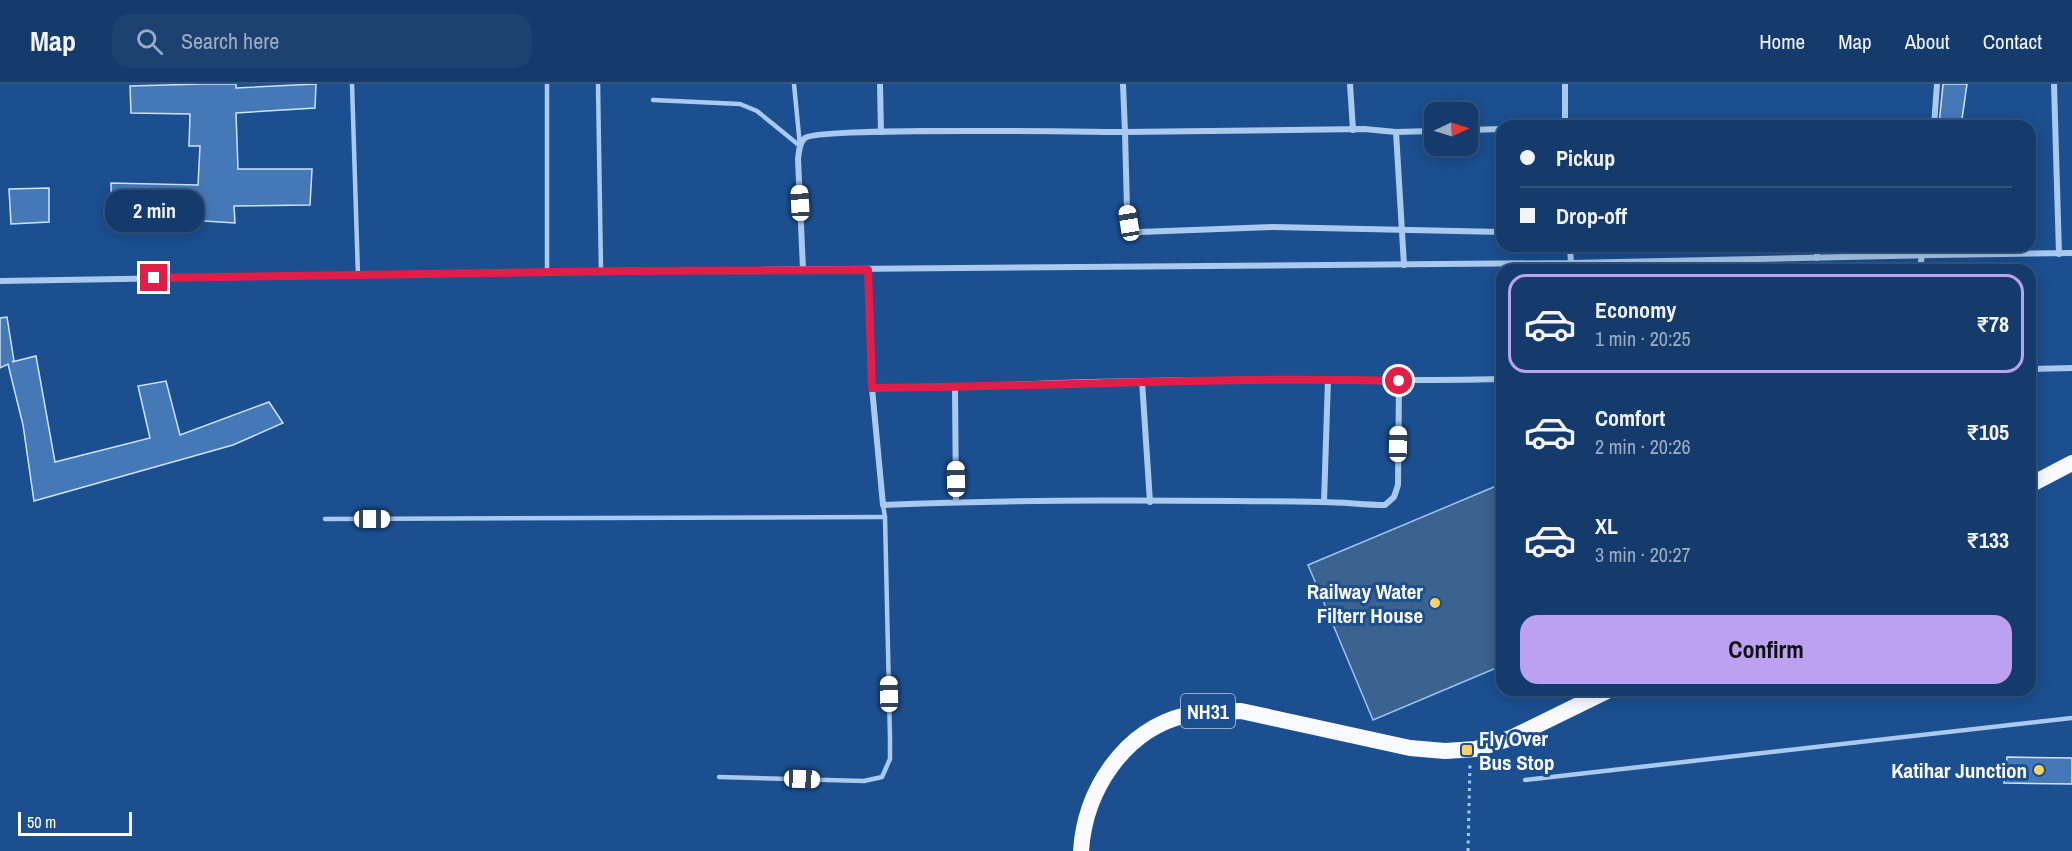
<!DOCTYPE html>
<meta charset="utf-8">
<style>
body{margin:0;font-family:"Archivo Narrow",sans-serif;background:#1d4271;color:#f1f3f6;height:100vh;display:flex;flex-direction:column;font-size:22px;white-space:nowrap}
*{box-sizing:border-box;margin:0}
p{font-size:20px;color:#9dadc1}
.icon{flex:none;width:33px;height:33px;fill:none;stroke:currentColor;stroke-width:2;stroke-linecap:round;stroke-linejoin:round}
.map{position:relative;flex:1;overflow:hidden}
.panel{position:absolute;left:1496px;top:180px;width:540px;height:432px;display:flex;flex-direction:column;background:#143b6b;border-radius:18px;box-shadow:0 3px 15px #0003,0 0 0 2px #33557e}
.panel>*{flex:none}
.guide{position:absolute;left:1496px;top:36px;width:540px;height:132px;border-radius:18px;box-shadow:0 3px 15px #0003,0 0 0 2px #33557e;display:grid;align-content:center;height:132px;padding:0 24px;background:#143b6b}
.needle{width:39px;rotate:86deg}
.controls{position:absolute;left:1424px;top:18px;display:grid;gap:12px}
.controls a{display:grid;place-items:center;width:54px;height:54px;border-radius:12px;background:#143b6b;box-shadow:0 3px 15px #0003,0 0 0 2px #33557e;font-size:30px}
.scale{position:absolute;left:18px;bottom:15px;width:114px;box-sizing:border-box;padding-left:6px;border:3px solid #fff;border-top:0;font-size:16px;line-height:21px;white-space:nowrap;color:#fff;-webkit-text-stroke:4px #1b4f8f;paint-order:stroke}
.end{position:absolute;width:27px;height:27px;margin:-14px;border:8px solid #e11d48;background:#fff;box-shadow:0 0 0 3px #fff}
.from{border-radius:50%}
.bubble{position:absolute;height:42px;border-radius:18px;background:#143b6b;box-shadow:0 3px 15px #0003,0 0 0 2px #33557e;font-size:20px;font-weight:700;line-height:42px;text-align:center}
.car{position:absolute;width:18px;height:36px;margin:-18px -9px;border-radius:8px;box-shadow:0 0 4px 2px #0007;background:linear-gradient(#fff 24%,#345 0 40%,#fff 0 76%,#345 0 86%,#fff 0)}
.guide b{display:flex;align-items:center;gap:21px;height:57px;font-size:22px}
.guide b+b{border-top:2px solid #33557e}
.guide i{width:15px;height:15px;background:#f1f3f6}
ul{padding:10px 0 0;list-style:none}
li{display:flex;align-items:center;gap:18px;height:99px;margin:0 12px 9px;padding:0 12px;border:3px solid transparent;border-radius:18px}
li div{flex:1}
li b{display:block;font-size:22px}
li em{font-style:normal;font-weight:700}
li.selected{border-color:#bca0f2}
li>.icon{width:54px;height:54px;stroke-width:1.5}
.cta{display:flex;gap:12px;margin-top:auto;padding:12px 24px}
.cta a{flex:1;height:69px;border-radius:18px;background:#bca0f2;color:#111;font-size:24px;font-weight:700;line-height:69px;text-align:center}
header{display:flex;align-items:center;gap:36px;box-sizing:border-box;height:84px;padding:0 30px;background:#143b6b;border-bottom:2px solid #33557e}
header strong{font-size:28px}
nav{display:flex;gap:33px;margin-inline-start:auto;font-size:21px}
.search{width:420px;height:54px;background:#1d4271;display:flex;align-items:center;gap:15px;box-sizing:border-box;padding:0 21px;border-radius:18px;color:#9dadc1;font-size:22px}
.map>svg:first-child{display:block}
.water{fill:#3c6290;stroke:#9cc4f0;stroke-width:1.5}
.building{fill:#4478b7;stroke:#cfe3fa;stroke-width:1.5}
.lines{fill:none;stroke-linecap:round;stroke-linejoin:round}
.path{stroke:#a9c9ee;stroke-width:3;stroke-dasharray:3 4.5;stroke-linecap:butt}
.service{stroke:#a9c9ee;stroke-width:4.5}
.minor{stroke:#a9c9ee;stroke-width:6}
.trunk{stroke:#f8faff;stroke-width:16}
.route{stroke:#e11d48;stroke-width:8}
.poi-dot{fill:#ffd166;stroke:#1b4f8f;stroke-width:2}
.labels{text-anchor:middle;dominant-baseline:central;stroke-width:6;stroke-linejoin:round;paint-order:stroke}
.shield{fill:#1b4f8f;stroke:#bbcadd;stroke-width:1.5}
.shield-label{font-size:20px;font-weight:bold;fill:#fff}
.poi-label{font-size:21px;font-weight:bold;fill:#fff;stroke:#1b4f8f;text-anchor:end}
</style>
<header>
<strong>Map</strong>
<div class="search"><svg class="icon" aria-label="search" viewBox="0 0 24 24"><circle cx="10" cy="10" r="6"/><path d="M15 15l6 6"/></svg>Search here</div>
<nav><a>Home</a><a>Map</a><a>About</a><a>Contact</a></nav>
</header>
<div class="map">
<svg width="2072" height="767" viewBox="0 0 2072 767">
<rect width="100%" height="100%" fill="#1b4f8f"/>
<!-- water -->
<polygon class="water" points="1501,400 1501,582 1373,636 1308,481"/>
<!-- building -->
<g class="building">
<polygon points="202,0 236,0 236,4 316,0 315,24 236,29 238,85 312,85 310,121 234,122 235,139 112,131 111,99 198,101 200,62 189,62 190,30 131,29 130,2"/>
<polygon points="1943,0 1967,0 1961,42 1939,41"/>
<polygon points="49,104 49,138 11,140 9,105"/>
<polygon points="7,233 14,277 12,278 36,272 55,378 150,354 138,302 166,297 180,351 269,318 283,339 233,361 34,417 23,341 8,280 0,284 0,234"/>
<polygon points="2007,673 2072,674 2072,700 2004,699"/>
</g>
<g class="lines">
<!-- path -->
<polyline class="path" points="1468,767 1470,679"/>
<!-- service -->
<g class="service">
<polyline points="352,0 358,192"/>
<polyline points="547,0 547,188"/>
<polyline points="598,0 601,187"/>
<polyline points="794,0 800,62"/>
<polyline points="653,16 740,20 757,27 800,62"/>
<polyline points="325,435 885,433"/>
<polyline points="719,693 864,697 882,693 890,675 890,655 885,433 883,421"/>
<polyline points="1525,696 2072,634"/>
</g>
<!-- minor -->
<g class="minor">
<polyline points="880,0 881,48"/>
<polyline points="1123,0 1125,48 1364,45 1396,48 1434,47"/>
<polyline points="1350,0 1353,46"/>
<polyline points="1565,0 1565,42"/>
<polyline points="2054,0 2059,170"/>
<polyline points="1934,42 1937,0"/>
<polyline points="1467,46 1502,45"/>
<polyline points="1396,48 1404,181"/>
<polyline points="1817,162 1817,174"/>
<polyline points="1571,179 1935,171 2072,169"/>
<path d="M803 185 798 75C799 68 799 59 805 54 817 43 1088 48 1125 48L1127 125 1132 145 1140 148 1273 143 1502 148"/>
<path d="M868 186 872 304 883 421C1029 415 1176 416 1322 418 1343 418 1364 421 1385 421L1394 413 1398 401 1399 297"/>
<polyline points="1920,186 1923,162"/>
<polyline points="0,197 601,187 1571,179 1570,162"/>
<polyline points="2030,285 2072,284"/>
<polyline points="1142,297 1150,418"/>
<path d="M872 304C962 304 1053 298 1143 297 1263 294 1382 298 1502 295"/>
<polyline points="955,304 956,418"/>
<polyline points="1324,418 1328,295"/>
</g>
<!-- trunk -->
<g class="trunk">
<polyline points="2030,401 2072,379"/>
<path d="M1081 767C1085 706 1124 646 1186 631 1204 627 1222 627 1241 627L1410 664 1445 667 1476 665 1511 654 1609 606"/>
</g>
</g>
<g class="lines">
<!-- route -->
<path class="route" d="M154 194 624 187 868 186 872 304C1047 303 1223 292 1399 297"/>
</g>
<!-- markers -->
<g class="poi-dot">
<circle cx="1435" cy="519" r="6"/>
<rect x="1461" y="660" width="12" height="12" rx="3"/>
<circle cx="2039" cy="686" r="6"/>
</g>
<g class="labels">
<!-- shield labels -->
<rect class="shield" x="1181" y="610" width="54" height="34" rx="4.5"/>
<g class="shield-label">
<text x="1208" y="627">NH31</text>
</g>
<!-- poi labels -->
<g class="poi-label">
<text x="1423" y="507">Railway Water<tspan x="1423" dy="24">Filterr House</tspan></text>
<text x="1479" y="654" text-anchor="start">Fly Over<tspan x="1479" dy="24">Bus Stop</tspan></text>
<text x="2027" y="686">Katihar Junction</text>
</g>
</g>
</svg>
<div class="controls">
<a><svg class="needle" viewBox="-14 -14 28 28"><path d="M0-13l5 13h-10z" fill="#e53935"/><path d="M0 13l5-13h-10z" fill="#9dadc1"/></svg></a>
</div>
<div class="scale">50 m</div>
<i class="end from" style="left:1399px;top:297px"></i>
<i class="end" style="left:154px;top:194px"></i>
<div class="bubble" style="left:105px;top:106px;width:99px">2 min</div>
<i class="car" style="left:800px;top:119px;rotate:357deg"></i>
<i class="car" style="left:1129px;top:139px;rotate:351deg"></i>
<i class="car" style="left:1398px;top:360px;rotate:1deg"></i>
<i class="car" style="left:956px;top:395px;rotate:359deg"></i>
<i class="car" style="left:372px;top:435px;rotate:90deg"></i>
<i class="car" style="left:889px;top:610px;rotate:359deg"></i>
<i class="car" style="left:802px;top:695px;rotate:92deg"></i>
<div class="guide">
<b><i class="from"></i>Pickup</b>
<b><i></i>Drop-off</b>
</div>
<section class="panel">
<ul>
<li class="selected"><svg class="icon" aria-label="car" viewBox="0 0 24 24"><path d="M5 17H2v-5l4-1 3-4h7l3 4 3 1v5h-3M9 17h6M6 11h13"/><circle cx="7" cy="17" r="2"/><circle cx="17" cy="17" r="2"/></svg><div><b>Economy</b><p>1 min · 20:25</p></div><em>₹78</em></li>
<li><svg class="icon" aria-label="car" viewBox="0 0 24 24"><path d="M5 17H2v-5l4-1 3-4h7l3 4 3 1v5h-3M9 17h6M6 11h13"/><circle cx="7" cy="17" r="2"/><circle cx="17" cy="17" r="2"/></svg><div><b>Comfort</b><p>2 min · 20:26</p></div><em>₹105</em></li>
<li><svg class="icon" aria-label="car" viewBox="0 0 24 24"><path d="M5 17H2v-5l4-1 3-4h7l3 4 3 1v5h-3M9 17h6M6 11h13"/><circle cx="7" cy="17" r="2"/><circle cx="17" cy="17" r="2"/></svg><div><b>XL</b><p>3 min · 20:27</p></div><em>₹133</em></li>
</ul>
<div class="cta"><a>Confirm</a></div>
</section>
</div>
